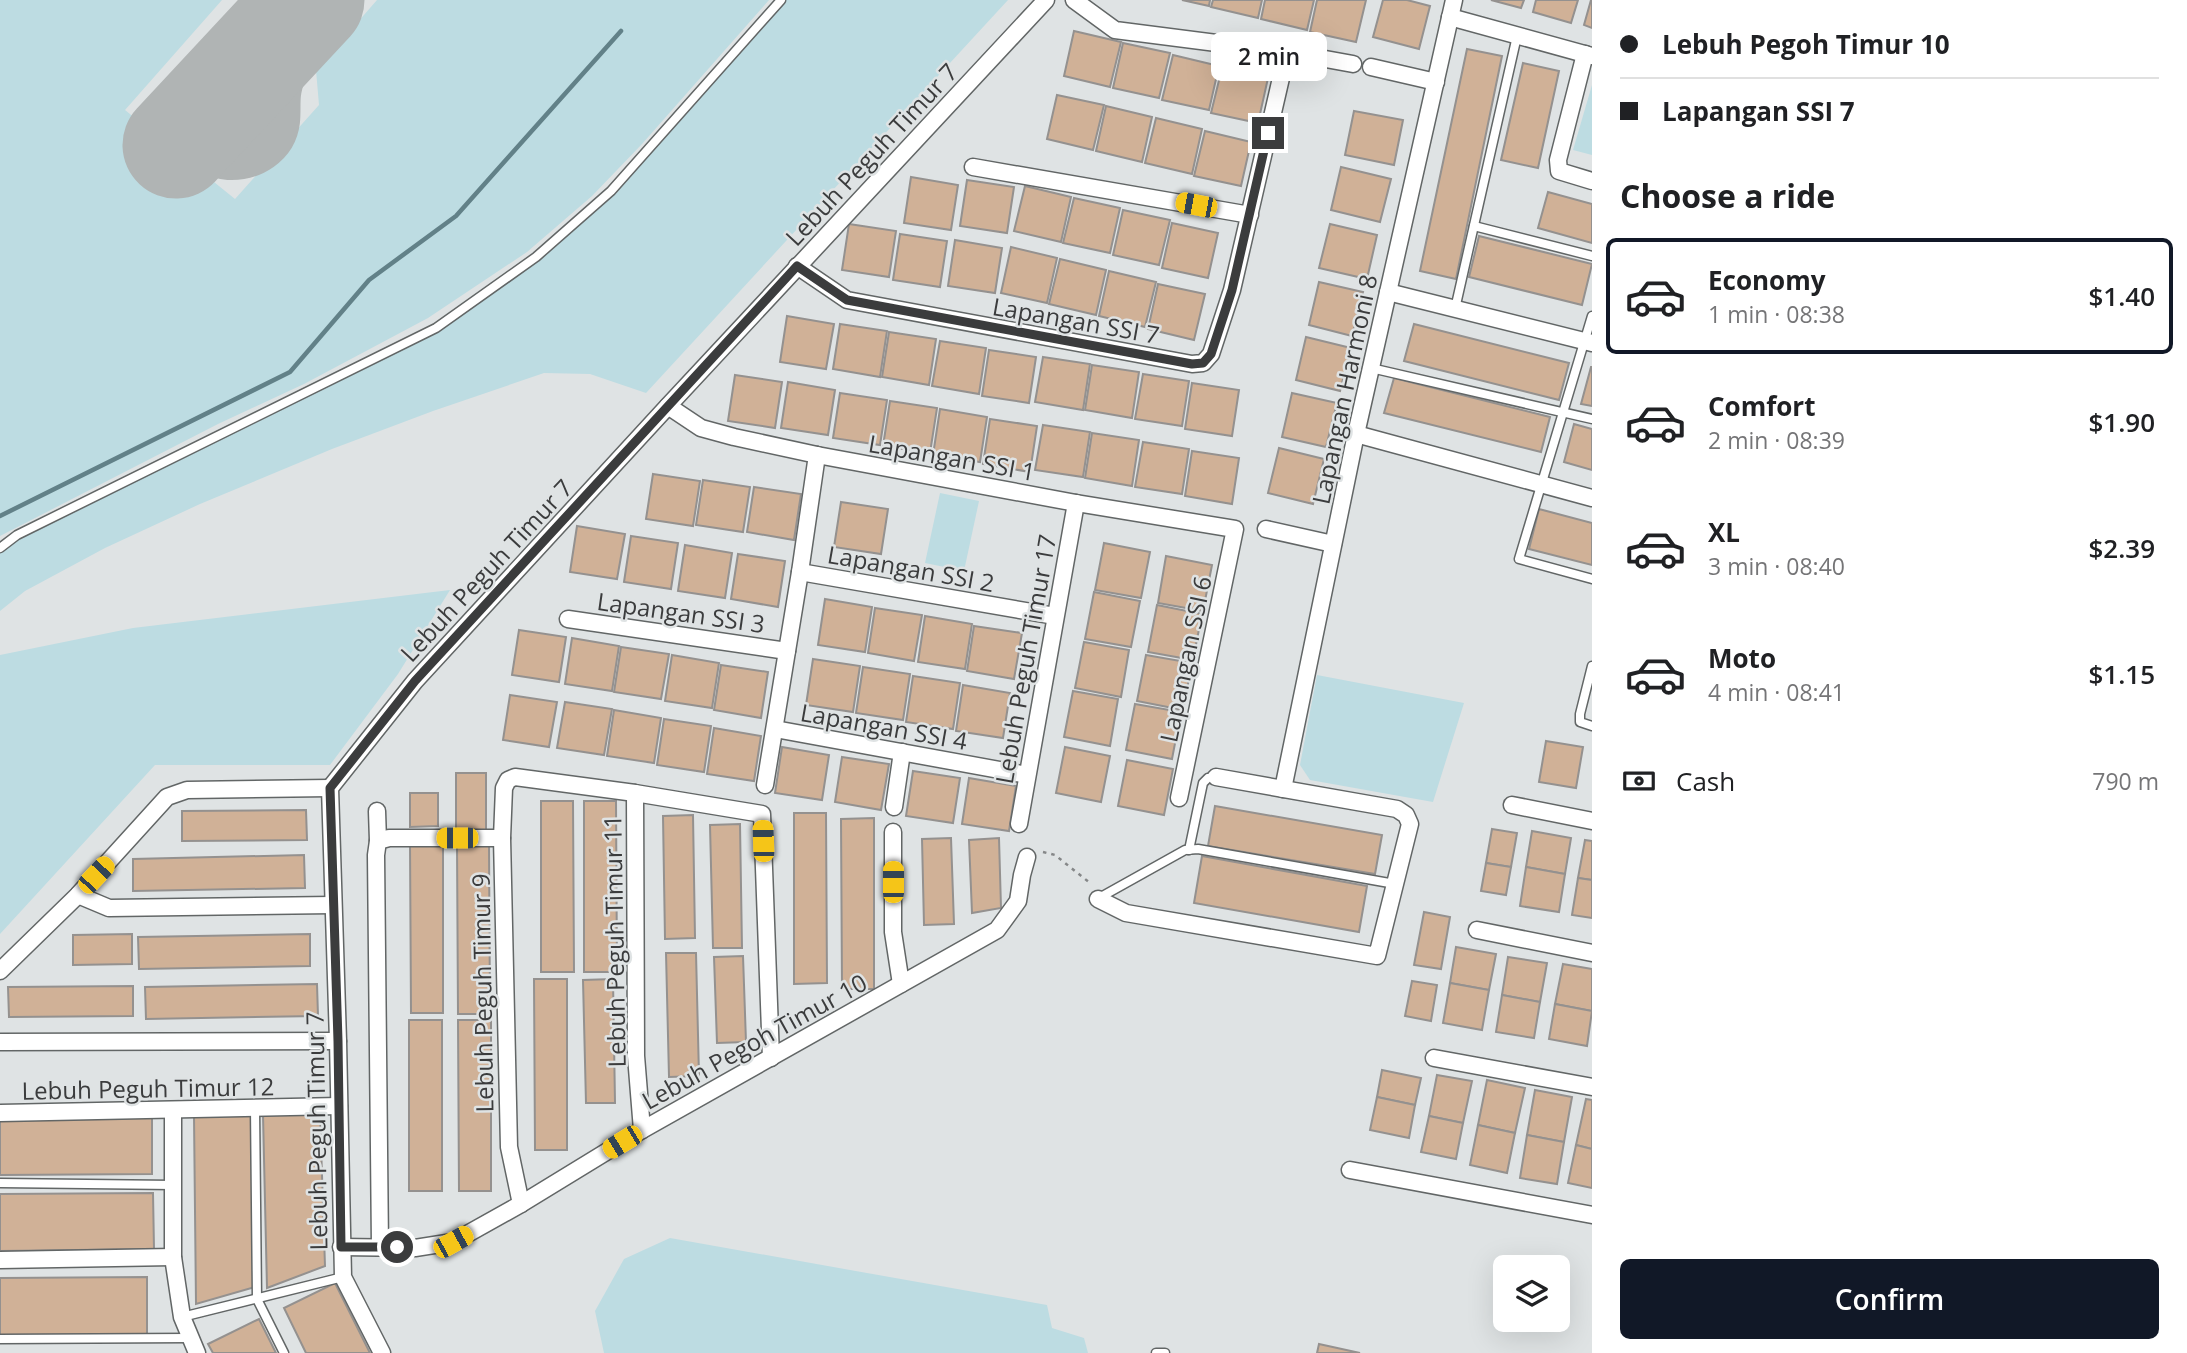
<!DOCTYPE html>
<meta charset="utf-8">
<style>
body{margin:0;font-family:"Open Sans",sans-serif;background:#f2f2f2;color:#202124;height:100vh;display:flex;flex-direction:column;font-size:26px;white-space:nowrap}
*{box-sizing:border-box;margin:0}
p{font-size:23px;color:#757577}
.icon{flex:none;width:38px;height:38px;fill:none;stroke:currentColor;stroke-width:2;stroke-linecap:round;stroke-linejoin:round}
.map{position:relative;flex:1;overflow:hidden}
.side{display:flex;flex-direction:column;background:#fff;width:595px}
.side>*{flex:none}
.banner{display:grid;align-content:center;height:154px;padding:0 28px;background:#fff}
.tools{position:absolute;left:1493px;top:1255px;display:grid;gap:14px}
.tools a{display:grid;place-items:center;width:77px;height:77px;border-radius:10px;background:#fff;box-shadow:0 7px 28px #0002;font-size:35px}
.end{position:absolute;width:32px;height:32px;margin:-16px;border:9px solid #3b3c3d;background:#fff;box-shadow:0 0 0 4px #fff}
.from{border-radius:50%}
.bubble{position:absolute;height:49px;border-radius:10px;background:#fff;box-shadow:0 7px 28px #0002;font-size:23px;font-weight:600;line-height:49px;text-align:center}
.car{position:absolute;width:21px;height:42px;margin:-21px -10px;border-radius:9px;box-shadow:0 0 5px 2px #0007;background:linear-gradient(#f5c518 24%,#345 0 40%,#f5c518 0 76%,#345 0 86%,#f5c518 0)}
.banner b{display:flex;align-items:center;gap:24px;height:66px;font-size:26px}
.banner b+b{border-top:2px solid #e0e0e0}
.banner i{width:18px;height:18px;background:#202124}
ul{padding:0;list-style:none}
li{display:flex;align-items:center;gap:21px;height:116px;margin:0 14px 10px;padding:0 14px;border:4px solid transparent;border-radius:10px}
li div{flex:1}
li b{display:block;font-size:26px}
li em{font-style:normal;font-weight:600}
li.active{border-color:#111827}
li>.icon{width:63px;height:63px;stroke-width:1.5}
h2{padding:0 28px;font-size:32px;line-height:84px}
.pay{display:flex;align-items:center;gap:18px;height:77px;padding:0 28px;font-size:26px}
.pay p{margin-inline-start:auto}
.primary-button{display:flex;gap:14px;margin-top:auto;padding:14px 28px}
.primary-button a{flex:1;height:80px;border-radius:10px;background:#111827;color:#fff;font-size:28px;font-weight:600;line-height:80px;text-align:center}
main{display:flex;flex:1;min-height:0}
.map>svg:first-child{display:block}
.green{fill:#bddce2}
.lines{fill:none;stroke-linecap:round;stroke-linejoin:round}
.stream{stroke:#628188;stroke-width:4.5}
.taxiway{stroke:#b0b4b4;stroke-width:42}
.runway{stroke:#b0b4b4;stroke-width:107}
.building{fill:#d0b197;stroke:#94918f;stroke-width:2}
.lane-casing{stroke:#626666;stroke-width:11}
.street-casing{stroke:#626666;stroke-width:19}
.path{stroke:#858788;stroke-width:2.5;stroke-dasharray:3.5 5;stroke-linecap:butt}
.lane{stroke:#fff;stroke-width:8}
.street{stroke:#fff;stroke-width:16}
.route{stroke:#3b3c3d;stroke-width:9}
.labels{text-anchor:middle;dominant-baseline:central;stroke-width:5;stroke-linejoin:round;paint-order:stroke}
.street-label{font-size:24px;fill:#3b3c3d;stroke:#dfe3e4}
</style>
<main>
<div class="map">
<svg width="1592" height="1353" viewBox="0 0 1592 1353">
<rect width="100%" height="100%" fill="#dfe3e4"/>
<!-- green -->
<g class="green">
<polygon points="0,0 222,0 125,110 235,199 319,105 316,70 377,0 769,0 642,144 592,196 527,252 428,318 304,384 218,424 0,536"/>
<polygon points="786,0 1008,0 646,393 590,374 544,373 433,411 332,449 200,504 105,548 25,591 0,611 0,553 20,538 437,330 467,311 554,246 617,192"/>
<polygon points="1592,85 1592,155 1573,150"/>
<polygon points="940,493 979,501 964,571 925,563"/>
<polygon points="450,590 398,674 330,765 155,765 0,934 0,655 133,628"/>
<polygon points="1317,675 1464,703 1433,802 1310,780 1300,765"/>
<polygon points="670,1238 1047,1305 1052,1328 1084,1338 1088,1353 604,1353 595,1311 624,1259"/>
</g>
<g class="lines">
<!-- stream -->
<polyline class="stream" points="0,516 290,372 369,280 456,216 621,31"/>
<!-- taxiway -->
<path class="taxiway" d="M303 0 188 88C185 104 182 126 192 140 200 152 216 158 229 159 252 160 276 146 279 121 280 112 279 103 280 94 281 84 285 73 288 63 294 41 304 19 317 0"/>
<!-- runway -->
<polyline class="runway" points="176,145 311,0"/>
</g>
<!-- building -->
<g class="building">
<polygon points="1182,0 1210,0 1209,6"/>
<polygon points="1213,0 1262,0 1258,18 1211,7"/>
<polygon points="1265,0 1314,0 1307,30 1261,19"/>
<polygon points="1317,0 1366,0 1356,42 1310,32"/>
<polygon points="1383,0 1407,0 1430,6 1419,49 1373,37"/>
<polygon points="1491,0 1524,0 1521,8"/>
<polygon points="1536,0 1578,0 1571,23 1533,12"/>
<polygon points="1591,0 1592,0 1592,28 1584,25"/>
<polygon points="1074,31 1121,42 1110,87 1064,76"/>
<polygon points="1123,43 1170,53 1159,98 1113,88"/>
<polygon points="1467,49 1502,56 1456,279 1420,271"/>
<polygon points="1173,55 1219,66 1209,110 1162,100"/>
<polygon points="1523,63 1559,71 1538,168 1501,160"/>
<polygon points="1222,68 1268,78 1258,123 1211,113"/>
<polygon points="1057,95 1104,105 1093,150 1047,139"/>
<polygon points="1106,106 1152,117 1142,162 1096,151"/>
<polygon points="1354,111 1403,120 1394,165 1345,155"/>
<polygon points="1156,118 1202,129 1192,174 1145,163"/>
<polygon points="1205,131 1251,142 1241,186 1194,176"/>
<polygon points="1341,167 1391,179 1380,222 1331,210"/>
<polygon points="911,177 958,185 951,230 904,223"/>
<polygon points="967,180 1014,187 1007,233 960,226"/>
<polygon points="1025,186 1071,197 1061,242 1014,231"/>
<polygon points="1548,192 1592,204 1592,243 1538,228"/>
<polygon points="1074,198 1120,208 1110,253 1063,243"/>
<polygon points="1123,210 1170,220 1159,265 1113,255"/>
<polygon points="1172,223 1218,233 1208,278 1162,268"/>
<polygon points="849,224 896,231 889,277 842,270"/>
<polygon points="1330,224 1377,235 1367,279 1319,268"/>
<polygon points="900,234 947,241 940,287 893,280"/>
<polygon points="1479,236 1592,264 1582,305 1469,277"/>
<polygon points="955,240 1002,248 995,293 948,286"/>
<polygon points="1011,247 1057,258 1047,303 1001,293"/>
<polygon points="1060,259 1106,270 1096,315 1049,304"/>
<polygon points="1109,271 1156,282 1145,327 1099,316"/>
<polygon points="1319,282 1363,292 1352,336 1309,325"/>
<polygon points="1158,284 1205,294 1194,340 1148,329"/>
<polygon points="787,316 834,324 826,369 780,362"/>
<polygon points="840,324 887,331 880,377 833,369"/>
<polygon points="1414,324 1569,363 1559,400 1404,361"/>
<polygon points="889,332 936,339 929,385 882,377"/>
<polygon points="1306,337 1351,348 1340,391 1296,380"/>
<polygon points="940,341 986,348 979,394 932,386"/>
<polygon points="989,350 1036,357 1029,403 982,396"/>
<polygon points="1043,357 1090,364 1083,410 1035,402"/>
<polygon points="1092,365 1139,372 1132,418 1085,410"/>
<polygon points="1591,367 1592,367 1592,406 1581,404"/>
<polygon points="1143,374 1189,381 1182,426 1135,419"/>
<polygon points="735,375 782,382 775,428 728,421"/>
<polygon points="1394,378 1550,417 1541,452 1384,413"/>
<polygon points="788,382 835,390 828,435 781,428"/>
<polygon points="1192,383 1239,390 1232,436 1185,429"/>
<polygon points="840,393 887,400 880,445 833,438"/>
<polygon points="1292,393 1337,403 1326,447 1282,437"/>
<polygon points="890,401 937,408 930,453 883,446"/>
<polygon points="940,409 987,417 980,462 933,455"/>
<polygon points="990,419 1037,426 1030,472 983,464"/>
<polygon points="1574,424 1592,429 1592,470 1564,462"/>
<polygon points="1043,425 1090,432 1083,477 1035,470"/>
<polygon points="1092,433 1139,440 1132,486 1085,478"/>
<polygon points="1143,442 1189,449 1182,494 1135,487"/>
<polygon points="1279,448 1324,459 1313,504 1268,493"/>
<polygon points="1192,451 1239,458 1232,504 1185,496"/>
<polygon points="653,474 700,481 693,526 646,519"/>
<polygon points="703,480 750,487 743,532 696,525"/>
<polygon points="754,487 801,494 794,540 747,532"/>
<polygon points="841,502 888,509 881,554 834,547"/>
<polygon points="1539,509 1592,523 1592,565 1529,549"/>
<polygon points="577,526 625,534 617,579 570,572"/>
<polygon points="631,536 678,543 671,589 624,582"/>
<polygon points="1104,543 1150,552 1141,598 1095,590"/>
<polygon points="685,545 732,553 725,598 678,591"/>
<polygon points="738,554 785,561 778,607 731,599"/>
<polygon points="1166,556 1212,565 1203,611 1158,603"/>
<polygon points="1094,592 1140,601 1131,647 1085,639"/>
<polygon points="825,599 872,607 865,652 818,645"/>
<polygon points="1157,605 1202,614 1193,660 1148,652"/>
<polygon points="875,608 922,615 914,661 868,653"/>
<polygon points="925,616 972,624 965,669 918,662"/>
<polygon points="974,626 1022,633 1014,679 967,671"/>
<polygon points="519,630 566,637 559,682 512,675"/>
<polygon points="572,638 619,646 612,691 565,684"/>
<polygon points="1084,642 1129,650 1121,697 1075,688"/>
<polygon points="621,647 669,654 661,699 614,692"/>
<polygon points="672,655 719,663 712,708 665,701"/>
<polygon points="1146,655 1192,663 1183,710 1137,701"/>
<polygon points="813,659 860,666 853,712 806,705"/>
<polygon points="721,665 768,672 761,718 714,710"/>
<polygon points="863,667 910,674 903,720 856,713"/>
<polygon points="913,676 960,683 953,729 906,722"/>
<polygon points="963,685 1010,693 1003,738 956,731"/>
<polygon points="1073,691 1118,699 1110,746 1064,737"/>
<polygon points="510,695 557,702 549,747 503,740"/>
<polygon points="565,702 612,709 604,755 557,748"/>
<polygon points="1135,704 1181,712 1172,759 1126,750"/>
<polygon points="614,710 661,718 654,763 607,756"/>
<polygon points="664,719 711,726 704,772 657,765"/>
<polygon points="714,728 761,736 754,781 707,774"/>
<polygon points="1546,741 1583,747 1576,788 1539,782"/>
<polygon points="782,747 829,755 822,800 775,793"/>
<polygon points="1065,747 1110,756 1101,802 1056,793"/>
<polygon points="842,757 889,764 881,810 835,802"/>
<polygon points="1127,760 1173,769 1164,815 1118,806"/>
<polygon points="913,771 960,778 953,823 906,816"/>
<polygon points="456,773 486,773 486,831 456,832"/>
<polygon points="969,778 1016,786 1009,831 962,824"/>
<polygon points="410,793 438,793 438,826 410,827"/>
<polygon points="541,801 573,801 574,972 541,972"/>
<polygon points="584,801 616,801 617,972 584,972"/>
<polygon points="1215,806 1382,835 1375,874 1208,846"/>
<polygon points="306,810 307,840 182,841 182,811"/>
<polygon points="794,813 826,813 827,983 794,984"/>
<polygon points="693,815 695,938 665,939 663,816"/>
<polygon points="874,818 874,989 842,989 841,819"/>
<polygon points="740,824 742,948 713,948 710,825"/>
<polygon points="1492,829 1517,833 1511,867 1486,863"/>
<polygon points="1532,831 1571,838 1565,874 1526,867"/>
<polygon points="951,838 954,924 924,925 922,839"/>
<polygon points="999,838 1001,908 972,913 969,840"/>
<polygon points="1585,840 1592,841 1592,880 1578,878"/>
<polygon points="443,842 443,1013 411,1013 410,843"/>
<polygon points="457,843 489,843 490,1014 458,1014"/>
<polygon points="304,855 305,888 133,891 133,859"/>
<polygon points="1202,856 1367,886 1359,932 1194,903"/>
<polygon points="1486,863 1511,867 1506,895 1481,891"/>
<polygon points="1526,867 1565,874 1559,912 1520,906"/>
<polygon points="1578,878 1592,880 1592,918 1572,915"/>
<polygon points="1424,912 1450,917 1441,969 1414,965"/>
<polygon points="132,934 132,964 73,965 73,935"/>
<polygon points="310,934 310,966 139,969 138,937"/>
<polygon points="1456,947 1496,954 1489,990 1450,983"/>
<polygon points="666,953 696,953 699,1076 669,1077"/>
<polygon points="743,956 746,1042 717,1043 714,957"/>
<polygon points="1508,957 1547,963 1540,1002 1502,995"/>
<polygon points="1563,964 1592,969 1592,1011 1555,1004"/>
<polygon points="534,979 567,979 567,1150 535,1150"/>
<polygon points="613,979 615,1103 586,1103 583,980"/>
<polygon points="1412,981 1437,985 1431,1021 1405,1016"/>
<polygon points="1450,983 1489,990 1482,1030 1443,1023"/>
<polygon points="317,984 318,1016 146,1019 145,987"/>
<polygon points="133,986 133,1016 9,1017 8,987"/>
<polygon points="1502,995 1540,1002 1534,1038 1496,1032"/>
<polygon points="1555,1004 1592,1011 1587,1046 1549,1039"/>
<rect x="409" y="1020" width="33" height="171"/>
<polygon points="458,1020 491,1020 491,1191 459,1191"/>
<polygon points="1382,1070 1421,1078 1415,1105 1377,1097"/>
<polygon points="1437,1075 1472,1081 1463,1123 1429,1116"/>
<polygon points="1487,1080 1525,1088 1515,1133 1478,1125"/>
<polygon points="1535,1090 1572,1097 1564,1142 1527,1135"/>
<polygon points="1377,1097 1415,1105 1409,1138 1370,1130"/>
<polygon points="1586,1099 1592,1100 1592,1149 1576,1145"/>
<polygon points="251,1114 255,1287 196,1304 194,1116"/>
<polygon points="320,1114 325,1266 267,1288 263,1115"/>
<polygon points="1429,1116 1463,1123 1456,1159 1421,1152"/>
<polygon points="152,1117 152,1174 0,1175 0,1119"/>
<polygon points="1478,1125 1515,1133 1507,1173 1470,1165"/>
<polygon points="1527,1135 1564,1142 1557,1184 1520,1178"/>
<polygon points="1576,1145 1592,1149 1592,1188 1568,1183"/>
<polygon points="153,1193 154,1249 0,1251 0,1194"/>
<polygon points="147,1277 147,1334 0,1335 0,1278"/>
<polygon points="335,1283 370,1353 306,1353 284,1308"/>
<polygon points="259,1319 276,1353 213,1353 208,1344"/>
<polygon points="1319,1344 1360,1353 1317,1353"/>
</g>
<g class="lines">
<!-- lane casing -->
<g class="lane-casing">
<g id="lane">
<polyline points="1474,226 1592,256"/>
<polyline points="1455,309 1517,36"/>
<polyline points="1592,316 1519,559 1592,579"/>
<polyline points="1371,368 1592,419"/>
<polyline points="0,548 17,535 436,328 536,257 611,191 781,0"/>
<polyline points="1592,666 1580,714 1580,722 1592,726"/>
<polyline points="1189,850 1203,783 1208,778 1216,777"/>
<polyline points="1099,898 1185,850 1198,849 1395,884"/>
<polyline points="255,1108 257,1299 284,1353"/>
<polyline points="0,1183 174,1185"/>
<polyline points="182,1317 343,1277"/>
<polyline points="0,1339 190,1338"/>
<polyline points="1156,1353 1165,1353"/>
</g>
</g>
<!-- street casing -->
<g class="street-casing">
<g id="street">
<polyline points="1074,0 1115,30 1287,52 1353,64"/>
<polyline points="1450,17 1592,56"/>
<polyline points="1585,54 1558,160 1559,171 1592,181"/>
<polyline points="1371,67 1436,82"/>
<polyline points="973,167 1250,215"/>
<polyline points="797,266 847,300 1192,364 1203,363 1211,354 1232,290 1287,52"/>
<polyline points="1388,292 1592,343"/>
<polyline points="668,406 701,428 734,437 817,455 1076,503 1235,529 1179,798"/>
<polyline points="1356,434 1592,498"/>
<polyline points="1266,529 1333,544"/>
<polyline points="800,572 1055,616"/>
<polyline points="568,619 787,651"/>
<polyline points="775,729 1027,775"/>
<polyline points="765,785 800,572 817,455"/>
<polyline points="1283,789 1356,434 1454,0"/>
<polyline points="635,793 636,1056 642,1130"/>
<polyline points="1512,805 1592,821"/>
<polyline points="894,807 902,752"/>
<polyline points="377,811 378,841"/>
<polyline points="1019,824 1076,503"/>
<polyline points="893,832 893,932 901,984"/>
<polyline points="78,895 109,908 333,905"/>
<polyline points="1098,899 1126,913 1377,956 1410,824 1406,815 1397,809 1216,777"/>
<polyline points="1477,930 1592,953"/>
<polyline points="0,971 78,895 167,797 187,790 330,788"/>
<polyline points="0,1042 338,1041"/>
<polyline points="1434,1058 1592,1087"/>
<polyline points="173,1110 173,1257 182,1317 197,1353"/>
<polyline points="0,1113 339,1106"/>
<polyline points="1350,1170 1592,1215"/>
<polyline points="521,1204 509,1147 502,838 504,788 508,780 515,777 635,793 762,814 771,1058"/>
<polyline points="341,1247 415,1248 453,1242 521,1204 642,1130 997,930 1018,901 1022,875 1027,857"/>
<polyline points="380,1247 376,855 378,841 389,838 502,838"/>
<polyline points="0,1260 173,1257"/>
<polyline points="382,1353 343,1277 338,1041 330,788 415,681 668,406 1046,0"/>
</g>
</g>
<!-- path -->
<polyline class="path" points="1043,852 1055,855 1090,883"/>
<!-- lane -->
<use href="#lane" class="lane"/>
<!-- street -->
<use href="#street" class="street"/>
</g>
<g class="lines">
<!-- route -->
<polyline class="route" points="397,1247 341,1247 338,1041 330,788 415,681 797,266 847,300 1192,364 1203,363 1211,354 1232,290 1268,133"/>
</g>
<g class="labels">
<!-- street labels -->
<g class="street-label">
<text transform="translate(871 154) rotate(-47)">Lebuh Peguh Timur 7</text>
<text transform="translate(1076 320) rotate(10)">Lapangan SSI 7</text>
<text transform="translate(1344 389) rotate(-78)">Lapangan Harmoni 8</text>
<text transform="translate(952 457) rotate(10)">Lapangan SSI 1</text>
<text transform="translate(911 568) rotate(10)">Lapangan SSI 2</text>
<text transform="translate(486 570) rotate(-47)">Lebuh Peguh Timur 7</text>
<text transform="translate(681 612) rotate(8)">Lapangan SSI 3</text>
<text transform="translate(1025 659) rotate(-80)">Lebuh Peguh Timur 17</text>
<text transform="translate(1185 659) rotate(-78)">Lapangan SSI 6</text>
<text transform="translate(884 726) rotate(10)">Lapangan SSI 4</text>
<text transform="translate(614 941) rotate(-91)">Lebuh Peguh Timur 11</text>
<text transform="translate(482 993) rotate(-91)">Lebuh Peguh Timur 9</text>
<text transform="translate(754 1041) rotate(-29)">Lebuh Pegoh Timur 10</text>
<text transform="translate(148 1088) rotate(-1)">Lebuh Peguh Timur 12</text>
<text transform="translate(316 1131) rotate(-91)">Lebuh Peguh Timur 7</text>
</g>
</g>
</svg>
<div class="tools">
<a><svg class="icon" aria-label="layers" viewBox="0 0 24 24"><path d="M12 4l9 5-9 5-9-5zM3 14l9 5 9-5"/></svg></a>
</div>
<i class="end from" style="left:397px;top:1247px"></i>
<i class="end" style="left:1268px;top:133px"></i>
<div class="bubble" style="left:1211px;top:32px;width:116px">2 min</div>
<i class="car" style="left:1196px;top:205px;rotate:281deg"></i>
<i class="car" style="left:457px;top:838px;rotate:270deg"></i>
<i class="car" style="left:763px;top:841px;rotate:358deg"></i>
<i class="car" style="left:96px;top:875px;rotate:43deg"></i>
<i class="car" style="left:893px;top:882px;rotate:0deg"></i>
<i class="car" style="left:622px;top:1142px;rotate:239deg"></i>
<i class="car" style="left:453px;top:1242px;rotate:61deg"></i>
</div>
<section class="side">
<div class="banner">
<b><i class="from"></i>Lebuh Pegoh Timur 10</b>
<b><i></i>Lapangan SSI 7</b>
</div>
<h2>Choose a ride</h2>
<ul>
<li class="active"><svg class="icon" aria-label="car" viewBox="0 0 24 24"><path d="M5 17H2v-5l4-1 3-4h7l3 4 3 1v5h-3M9 17h6M6 11h13"/><circle cx="7" cy="17" r="2"/><circle cx="17" cy="17" r="2"/></svg><div><b>Economy</b><p>1 min · 08:38</p></div><em>$1.40</em></li>
<li><svg class="icon" aria-label="car" viewBox="0 0 24 24"><path d="M5 17H2v-5l4-1 3-4h7l3 4 3 1v5h-3M9 17h6M6 11h13"/><circle cx="7" cy="17" r="2"/><circle cx="17" cy="17" r="2"/></svg><div><b>Comfort</b><p>2 min · 08:39</p></div><em>$1.90</em></li>
<li><svg class="icon" aria-label="car" viewBox="0 0 24 24"><path d="M5 17H2v-5l4-1 3-4h7l3 4 3 1v5h-3M9 17h6M6 11h13"/><circle cx="7" cy="17" r="2"/><circle cx="17" cy="17" r="2"/></svg><div><b>XL</b><p>3 min · 08:40</p></div><em>$2.39</em></li>
<li><svg class="icon" aria-label="car" viewBox="0 0 24 24"><path d="M5 17H2v-5l4-1 3-4h7l3 4 3 1v5h-3M9 17h6M6 11h13"/><circle cx="7" cy="17" r="2"/><circle cx="17" cy="17" r="2"/></svg><div><b>Moto</b><p>4 min · 08:41</p></div><em>$1.15</em></li>
</ul>
<div class="pay"><svg class="icon" aria-label="cash" viewBox="0 0 24 24"><path d="M3 7h18v10H3z"/><circle cx="12" cy="12" r="2"/></svg>Cash<p>790 m</p></div>
<div class="primary-button"><a>Confirm</a></div>
</section>
</main>
